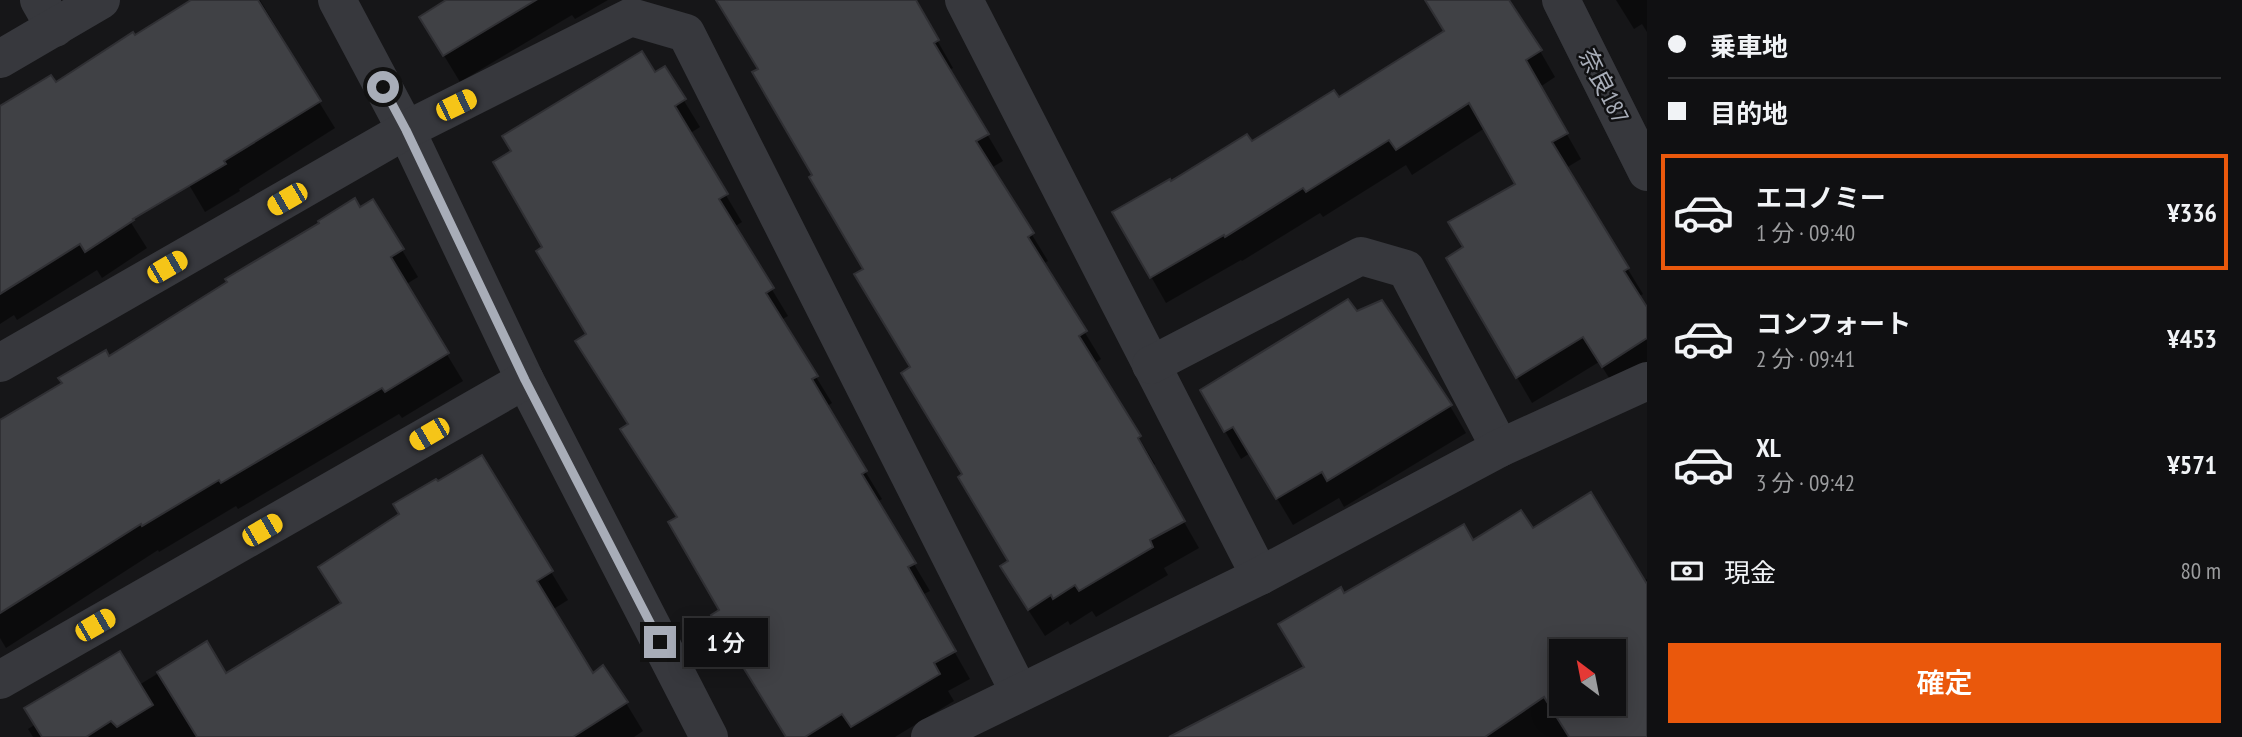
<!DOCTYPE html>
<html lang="ja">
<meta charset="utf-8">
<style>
body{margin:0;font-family:"PT Sans Narrow","Noto Sans JP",sans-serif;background:#19191b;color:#f1f3f6;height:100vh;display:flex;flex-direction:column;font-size:26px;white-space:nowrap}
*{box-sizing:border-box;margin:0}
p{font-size:23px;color:#9c9d9f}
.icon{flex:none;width:38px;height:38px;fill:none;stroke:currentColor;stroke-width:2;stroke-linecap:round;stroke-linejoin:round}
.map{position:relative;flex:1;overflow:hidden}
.details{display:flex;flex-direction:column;background:#101012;width:595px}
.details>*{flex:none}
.top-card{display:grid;align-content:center;height:154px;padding:0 21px;background:#101012}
.needle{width:46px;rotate:328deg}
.buttons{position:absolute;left:1549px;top:639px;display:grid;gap:14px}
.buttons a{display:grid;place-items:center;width:77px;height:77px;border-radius:0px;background:#101012;box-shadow:0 4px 18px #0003,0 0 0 2px #303032;font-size:35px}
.end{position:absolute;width:32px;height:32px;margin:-16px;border:9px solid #a8adb8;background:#111;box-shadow:0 0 0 4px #111}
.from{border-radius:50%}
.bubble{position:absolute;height:49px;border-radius:0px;background:#101012;box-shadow:0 4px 18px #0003,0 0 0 2px #303032;font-size:23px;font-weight:600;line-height:49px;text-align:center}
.car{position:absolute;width:21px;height:42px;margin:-21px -10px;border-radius:9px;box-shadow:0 0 5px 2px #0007;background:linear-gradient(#f5c518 24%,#345 0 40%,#f5c518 0 76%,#345 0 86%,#f5c518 0)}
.top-card b{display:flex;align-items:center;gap:24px;height:66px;font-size:26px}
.top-card b+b{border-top:2px solid #303032}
.top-card i{width:18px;height:18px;background:#f1f3f6}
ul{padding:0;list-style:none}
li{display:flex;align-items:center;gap:21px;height:116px;margin:0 14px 10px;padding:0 7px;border:4px solid transparent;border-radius:0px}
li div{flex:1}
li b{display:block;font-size:26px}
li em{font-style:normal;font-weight:600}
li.selected{border-color:#ea580c}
li>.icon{width:63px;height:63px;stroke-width:1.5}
.pay{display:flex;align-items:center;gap:18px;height:77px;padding:0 21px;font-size:26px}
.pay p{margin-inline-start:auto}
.cta{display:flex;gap:14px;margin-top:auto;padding:14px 21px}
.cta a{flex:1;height:80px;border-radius:0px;background:#ea580c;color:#fff;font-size:28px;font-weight:600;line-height:80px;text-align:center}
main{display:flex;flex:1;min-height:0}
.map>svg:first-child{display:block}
.shadow{fill:#0007;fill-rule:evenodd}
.building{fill:#404145;stroke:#303034;stroke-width:2;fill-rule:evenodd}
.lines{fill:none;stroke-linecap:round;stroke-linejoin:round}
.minor{stroke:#37383d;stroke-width:38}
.route{stroke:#a8adb8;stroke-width:9}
.labels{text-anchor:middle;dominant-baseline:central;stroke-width:5;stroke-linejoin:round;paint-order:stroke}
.street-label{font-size:24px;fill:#a8adb8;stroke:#111113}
</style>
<main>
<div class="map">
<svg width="1647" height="737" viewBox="0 0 1647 737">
<rect width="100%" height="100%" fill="#161618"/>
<!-- shadow -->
<g class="shadow">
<polygon points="194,0 260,0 287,45 285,47 335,128 239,189 240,191 205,212 111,52"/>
<polygon points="449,0 608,0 575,19 572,15 460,82 437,44"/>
<polygon points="718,0 914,0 953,68 949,70 1003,161 991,168 1048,261 1043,264 1101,359 1094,364 1155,464 1152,466 1199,548 1164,568 1168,575 1096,617 1092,611 1070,625 1068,621 1045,636 1018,594 1010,562 963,475 865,270 760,69"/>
<polygon points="1426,0 1487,0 1540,51 1555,77 1540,87 1581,159 1566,168 1643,294 1638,297 1647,310 1647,390 1618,392 1599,362 1532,403 1448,258 1465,248 1517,184 1485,128 1412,175 1406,165 1323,217 1320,213 1242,261 1241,260 1166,303 1115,213 1338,99 1445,32"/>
<polygon points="1616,0 1647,0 1647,32 1642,24 1634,29"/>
<polygon points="664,68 700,127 689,134 742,222 734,227 788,316 781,320 832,403 826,407 882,499 877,502 930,591 922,595 970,679 948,691 954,701 895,737 787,737 721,610 678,518 622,430 629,426 588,335 544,248 654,74"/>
<polygon points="42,82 147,248 102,278 97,270 17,320 14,315 0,324 0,119"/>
<polygon points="373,201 418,277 405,285 463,381 402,418 399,414 238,509 236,506 159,552 158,550 6,648 0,638 0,422"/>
<polygon points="1356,313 1450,406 1466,433 1344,507 1339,498 1293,525 1250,453 1241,459 1202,391"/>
<path d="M1533 530 1643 581 1647 579V737H1173L1306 668 1344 596 1473 543ZM1561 651H1614V704H1561Z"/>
<polygon points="551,572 568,600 552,610 592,675 626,703 643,731 634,737 33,737 28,729 36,724 139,685 206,644 226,675"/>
</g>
<!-- building -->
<g class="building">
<polygon points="191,0 258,0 321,101 224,161 226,164 133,219 134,220 85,252 80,244 0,294 0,106 51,75 56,82 133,32 135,35"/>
<polygon points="446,0 536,0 443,56 419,17"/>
<polygon points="716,0 916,0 939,40 934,43 989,134 976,141 1034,233 1028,237 1087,331 1079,336 1141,436 1138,438 1185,521 1150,540 1153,547 1079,591 1075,585 1053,599 1051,595 1028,610 1000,566 1008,561 958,477 962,474 901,373 910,367 854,274 863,269 809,177 812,175 752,72 758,69"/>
<polygon points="1425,0 1509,0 1542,50 1526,60 1568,133 1552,142 1629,268 1624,271 1647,307 1647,338 1602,367 1583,337 1516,378 1446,258 1463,247 1448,222 1515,184 1469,103 1396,150 1389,140 1306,192 1303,188 1225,237 1224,235 1150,278 1112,212 1170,179 1171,181 1247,134 1252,141 1334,90 1339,97 1444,31"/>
<polygon points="642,51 655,72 665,66 686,99 675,106 728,194 719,199 774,288 766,293 818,376 812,379 867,471 862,474 916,563 908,567 956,651 934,663 940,674 851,727 842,714 805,737 786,737 711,615 719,610 668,522 677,517 620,429 628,424 575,341 586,334 536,251 542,247 493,162 511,151 502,136"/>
<polygon points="355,198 360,207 373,199 404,249 391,257 449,353 385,392 382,388 221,483 219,480 142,526 141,524 0,613 0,420 62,383 58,378 106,350 109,356 227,282 225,279 319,223 318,221"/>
<polygon points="1348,299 1357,311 1382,300 1452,405 1327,481 1322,472 1276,499 1233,427 1224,432 1200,390"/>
<polygon points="482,455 553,571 537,581 593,673 603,665 628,702 573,737 197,737 157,672 207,641 226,673 341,603 318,567 399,514 393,504 436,479 438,481"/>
<path d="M1591 492 1647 584V737H1569L1544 697 1485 737H1169L1304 667 1278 624 1341 587 1344 593 1464 524 1473 540 1521 510 1533 528ZM1561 651H1614V704H1561Z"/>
<polygon points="120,651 153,705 117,727 111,721 86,737 42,737 24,708"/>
</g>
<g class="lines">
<!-- minor -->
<g class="minor">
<polyline points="39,0 55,28"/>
<polyline points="337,0 406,130 525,380 709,737"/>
<polyline points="964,0 1260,576"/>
<polyline points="1561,0 1647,172"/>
<polyline points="0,59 101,0"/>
<polyline points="0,363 406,130 631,17 686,33 1019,692"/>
<polyline points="1151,365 1361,256 1406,269 1500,448"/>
<polyline points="0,680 525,380"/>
<polyline points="930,737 1260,576 1500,448 1647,381"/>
</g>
</g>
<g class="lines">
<!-- route -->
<polyline class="route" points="383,87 406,130 525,380 660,642"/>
</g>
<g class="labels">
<!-- street labels -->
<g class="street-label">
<text transform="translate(1604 86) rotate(63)">奈良187</text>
</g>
</g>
</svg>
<div class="buttons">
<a><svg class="needle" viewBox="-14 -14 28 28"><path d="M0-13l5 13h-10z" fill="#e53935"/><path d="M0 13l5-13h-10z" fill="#9c9d9f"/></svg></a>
</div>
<i class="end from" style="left:383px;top:87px"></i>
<i class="end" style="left:660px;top:642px"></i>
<div class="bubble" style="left:684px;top:618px;width:84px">1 分</div>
<i class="car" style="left:456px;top:105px;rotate:64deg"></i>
<i class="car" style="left:287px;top:199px;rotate:240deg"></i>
<i class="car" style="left:167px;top:267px;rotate:60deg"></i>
<i class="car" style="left:429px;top:434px;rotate:240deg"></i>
<i class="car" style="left:262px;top:530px;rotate:60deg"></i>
<i class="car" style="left:95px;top:625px;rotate:60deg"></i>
</div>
<section class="details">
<div class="top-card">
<b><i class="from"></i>乗車地</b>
<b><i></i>目的地</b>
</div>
<ul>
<li class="selected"><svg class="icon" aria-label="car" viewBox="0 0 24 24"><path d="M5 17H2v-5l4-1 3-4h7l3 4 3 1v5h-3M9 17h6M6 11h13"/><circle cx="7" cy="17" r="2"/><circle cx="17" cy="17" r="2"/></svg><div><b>エコノミー</b><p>1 分 · 09:40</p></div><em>¥336</em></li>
<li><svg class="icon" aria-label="car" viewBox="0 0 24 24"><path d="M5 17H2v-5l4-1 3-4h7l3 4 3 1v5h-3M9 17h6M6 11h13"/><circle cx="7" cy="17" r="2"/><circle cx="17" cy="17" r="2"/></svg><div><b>コンフォート</b><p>2 分 · 09:41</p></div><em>¥453</em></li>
<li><svg class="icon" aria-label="car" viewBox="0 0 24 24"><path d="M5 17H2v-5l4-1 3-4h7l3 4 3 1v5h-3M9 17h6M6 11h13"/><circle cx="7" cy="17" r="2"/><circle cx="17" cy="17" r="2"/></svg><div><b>XL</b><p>3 分 · 09:42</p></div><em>¥571</em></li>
</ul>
<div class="pay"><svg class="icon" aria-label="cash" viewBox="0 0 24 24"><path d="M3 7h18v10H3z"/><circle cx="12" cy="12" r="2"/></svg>現金<p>80 m</p></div>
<div class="cta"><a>確定</a></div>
</section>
</main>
